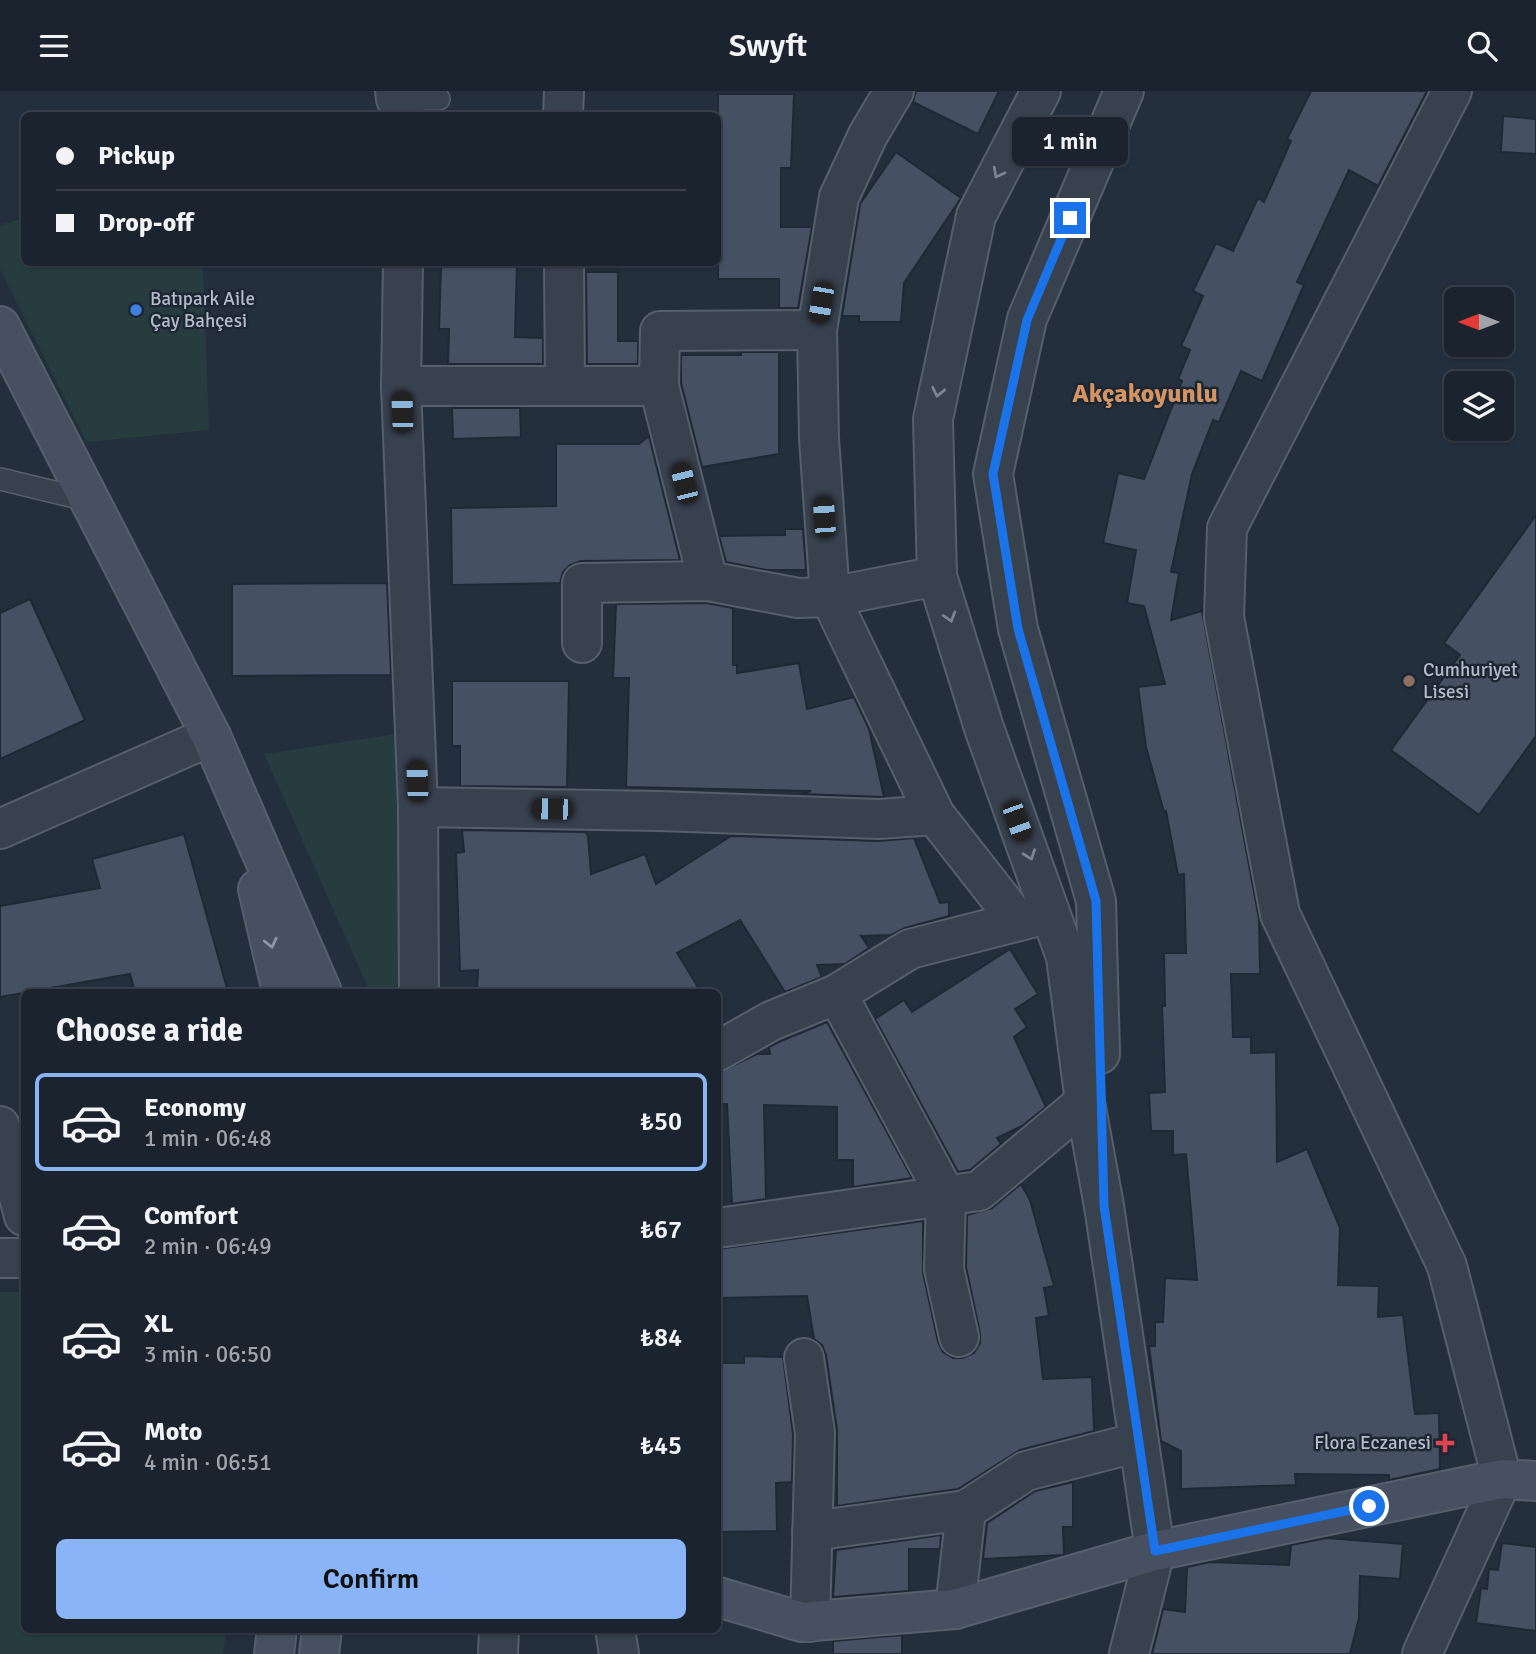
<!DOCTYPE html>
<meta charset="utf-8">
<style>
body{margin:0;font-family:Signika,sans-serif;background:#282f3a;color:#f1f3f6;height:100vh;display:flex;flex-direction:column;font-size:26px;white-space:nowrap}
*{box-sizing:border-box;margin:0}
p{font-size:23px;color:#a0a4aa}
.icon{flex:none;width:38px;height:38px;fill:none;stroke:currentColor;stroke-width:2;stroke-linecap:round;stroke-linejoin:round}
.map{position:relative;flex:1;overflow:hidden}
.drawer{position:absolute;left:21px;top:898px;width:700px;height:644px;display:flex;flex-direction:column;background:#1b232e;border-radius:10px;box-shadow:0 2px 5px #0004,0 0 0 2px #39404a}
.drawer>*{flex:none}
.banner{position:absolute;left:21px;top:21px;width:700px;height:154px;border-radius:10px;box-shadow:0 2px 5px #0004,0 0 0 2px #39404a;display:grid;align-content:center;height:154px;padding:0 35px;background:#1b232e}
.needle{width:46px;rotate:270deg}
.controls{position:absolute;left:1444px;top:196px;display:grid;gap:14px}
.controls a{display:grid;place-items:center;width:70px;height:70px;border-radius:10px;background:#1b232e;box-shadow:0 2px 5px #0004,0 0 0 2px #39404a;font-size:35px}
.end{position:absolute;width:32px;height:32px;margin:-16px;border:9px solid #1a73e8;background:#fff;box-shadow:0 0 0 4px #fff}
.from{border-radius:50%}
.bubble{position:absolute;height:49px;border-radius:10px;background:#1b232e;box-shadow:0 2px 5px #0004,0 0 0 2px #39404a;font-size:23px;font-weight:600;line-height:49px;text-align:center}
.car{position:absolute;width:21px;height:42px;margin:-21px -10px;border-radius:9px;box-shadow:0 0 5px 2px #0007;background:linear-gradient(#222 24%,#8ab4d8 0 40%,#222 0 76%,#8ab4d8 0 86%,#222 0)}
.banner b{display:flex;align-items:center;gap:24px;height:66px;font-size:26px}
.banner b+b{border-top:2px solid #39404a}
.banner i{width:18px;height:18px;background:#f1f3f6}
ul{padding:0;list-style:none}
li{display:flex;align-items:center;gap:21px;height:98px;margin:0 14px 10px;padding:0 21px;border:4px solid transparent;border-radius:10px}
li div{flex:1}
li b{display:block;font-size:26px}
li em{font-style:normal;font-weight:600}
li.on{border-color:#8ab4f8}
li>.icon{width:63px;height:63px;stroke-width:1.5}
h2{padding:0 35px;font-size:32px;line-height:84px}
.primary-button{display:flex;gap:14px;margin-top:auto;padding:14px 35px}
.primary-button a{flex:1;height:80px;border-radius:10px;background:#8ab4f8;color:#111;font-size:28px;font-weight:600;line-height:80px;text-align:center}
header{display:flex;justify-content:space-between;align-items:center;height:91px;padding:0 35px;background:#1b232e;font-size:32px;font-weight:600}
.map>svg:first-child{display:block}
.green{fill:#263c3f}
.building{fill:#455162;stroke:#1f2835;stroke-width:2}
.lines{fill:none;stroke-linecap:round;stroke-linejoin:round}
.service-casing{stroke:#565f6c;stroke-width:24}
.minor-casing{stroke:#565f6c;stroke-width:42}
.tertiary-casing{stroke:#565f6c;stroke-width:42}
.secondary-casing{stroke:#565f6c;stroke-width:42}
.service{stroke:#38414e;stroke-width:21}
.minor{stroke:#38414e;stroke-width:38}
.tertiary{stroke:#38414e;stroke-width:38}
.secondary{stroke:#465061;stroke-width:38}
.oneway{stroke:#7c8592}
.oneway2{stroke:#8e96a5}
.route{stroke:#1a73e8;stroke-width:9}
.shop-dot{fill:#3f7fe0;stroke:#1d2633;stroke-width:2.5}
.education-dot{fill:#8d6e63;stroke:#1d2633;stroke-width:2.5}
.health-dot{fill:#e0444e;stroke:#1d2633;stroke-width:2.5}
.labels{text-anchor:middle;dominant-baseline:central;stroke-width:5;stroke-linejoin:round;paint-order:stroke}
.poi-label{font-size:19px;fill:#b4bcc9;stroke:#1d2633;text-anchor:start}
.district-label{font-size:26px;font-weight:bold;fill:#d59563;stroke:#1d2633}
</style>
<header><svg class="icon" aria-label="menu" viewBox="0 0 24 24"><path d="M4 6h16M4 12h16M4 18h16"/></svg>Swyft<svg class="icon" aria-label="search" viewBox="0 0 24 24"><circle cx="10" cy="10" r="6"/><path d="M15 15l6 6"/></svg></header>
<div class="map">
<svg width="1536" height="1563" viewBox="0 0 1536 1563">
<rect width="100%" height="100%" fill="#242f3e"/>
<!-- green -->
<g class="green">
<polygon points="24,127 24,172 203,172 209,339 87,351 0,178 0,134"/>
<polygon points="396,643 406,901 370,901 264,663"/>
<polygon points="0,1201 24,1201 24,1538 226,1538 223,1563 0,1563"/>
</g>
<!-- building -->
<g class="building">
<polygon points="916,0 999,0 978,43 913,11"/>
<polygon points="1311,0 1427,0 1378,95 1349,79 1297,191 1304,194 1262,290 1241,280 1219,331 1213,329 1192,383 1171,481 1179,482 1171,529 1202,520 1259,828 1260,883 1231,883 1233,946 1251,946 1251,962 1276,961 1277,1071 1307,1058 1340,1137 1338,1194 1379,1195 1378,1226 1403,1224 1415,1323 1439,1322 1440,1378 1389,1389 1389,1384 1295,1383 1296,1394 1181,1398 1181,1360 1161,1350 1149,1255 1155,1255 1155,1231 1163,1231 1165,1187 1197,1189 1186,1063 1173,1064 1173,1040 1151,1040 1149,1002 1165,1001 1162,915 1165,915 1164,862 1186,862 1184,783 1178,784 1166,720 1164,721 1146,656 1138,596 1165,593 1144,515 1127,512 1136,459 1103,452 1118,382 1144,388 1182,290 1178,288 1190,259 1181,255 1203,205 1193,200 1216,152 1233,160 1258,107 1264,111 1291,50 1287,48"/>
<polygon points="718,3 794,3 791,77 781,77 781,136 812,136 798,217 779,217 779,188 718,188"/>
<polygon points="1503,25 1536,28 1536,63 1501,61"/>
<polygon points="896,61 961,107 904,192 901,231 859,231 859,225 842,225 860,113"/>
<polygon points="449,172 517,172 515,246 543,247 543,273 448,273 449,238 439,238 441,176 449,176"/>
<polygon points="586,181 618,181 618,250 638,250 638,273 587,273"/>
<polygon points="741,261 779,261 779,363 702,376 681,292 681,264 741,264"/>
<polygon points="452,317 520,317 521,346 453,348"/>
<polygon points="649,345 680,469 581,470 570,474 563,481 560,492 452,494 451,417 556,415 556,353 639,353"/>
<polygon points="1536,424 1536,645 1479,724 1391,659 1460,564 1444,552"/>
<polygon points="785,438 803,438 806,479 767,479 726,471 719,445 785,444"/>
<polygon points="387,492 391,584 232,585 232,493"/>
<polygon points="30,508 85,629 0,668 0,522"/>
<polygon points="706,512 733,517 733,574 737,574 737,582 799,572 807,618 854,606 869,638 884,706 802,703 811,700 626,696 629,587 613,587 616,513"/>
<polygon points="452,590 569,590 567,696 460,695 460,655 452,655"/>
<polygon points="462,739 585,741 588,745 591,783 645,763 656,793 731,745 878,750 914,747 940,812 949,811 949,825 905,837 891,844 861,845 869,857 845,873 817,874 822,886 785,901 740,829 677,862 701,901 477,901 478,879 460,880 456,762 464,761"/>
<polygon points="184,743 228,901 135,901 130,883 0,906 0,815 100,797 92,768"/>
<polygon points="1010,858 1038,903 1015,918 1027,936 1014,946 1046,1016 1022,1035 997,1047 1001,1053 970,1079 958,1081 875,928 904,909 912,921"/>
<polygon points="827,931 912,1087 853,1096 853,1069 837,1069 837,1016 764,1014 766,1108 732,1113 727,1013 718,1013 718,982 757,963 770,963 769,956 781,950"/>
<polygon points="1021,1093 1030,1109 1054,1195 1044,1197 1049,1225 1036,1227 1043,1288 1092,1286 1094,1340 1020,1359 958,1398 837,1415 837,1339 826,1264 822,1254 814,1248 807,1205 718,1207 718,1158 923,1130 923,1182 938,1251 943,1261 953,1267 963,1267 974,1262 980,1252 980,1242 966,1176 967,1124 992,1117"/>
<polygon points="744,1265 783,1266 793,1343 792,1391 776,1392 777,1440 718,1441 718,1272 744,1272"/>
<polygon points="1073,1391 1073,1436 1063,1436 1064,1464 983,1468 987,1432 1035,1400"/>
<polygon points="941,1444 940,1458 909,1458 909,1500 833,1506 836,1459"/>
<polygon points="1327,1447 1403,1453 1400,1488 1360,1485 1359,1527 1350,1563 1152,1563 1163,1518 1185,1521 1187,1476 1210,1471 1289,1474 1291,1454"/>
<polygon points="1502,1452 1536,1456 1536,1540 1476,1532 1481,1497 1487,1498 1489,1478 1498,1479"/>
<polygon points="902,1544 902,1563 833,1563 833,1550"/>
</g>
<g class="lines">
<!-- service casing -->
<g class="service-casing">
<g id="service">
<polyline points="396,8 439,8"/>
<polyline points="0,388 87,409"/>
</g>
</g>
<!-- minor casing -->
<g class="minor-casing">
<g id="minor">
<polyline points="395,0 396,8 405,24"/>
<polyline points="894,0 868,44 839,106 817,239 819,347 830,506 935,724 1018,830"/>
<polyline points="563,24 564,0"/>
<polyline points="403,172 401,295 418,716 419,901"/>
<polyline points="564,172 565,295"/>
<polyline points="401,295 659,295"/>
<polyline points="708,490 659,295 660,240 817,239"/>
<polyline points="582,552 582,492 708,490 798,507 830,506 937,485"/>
<polyline points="418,716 659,720 879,728 935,724"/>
<polyline points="0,738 211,645"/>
<polyline points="837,903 946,1105 944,1178 959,1246"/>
<polyline points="718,960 771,930 837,903 910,858 1039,825"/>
<polyline points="0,1035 24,1125"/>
<polyline points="718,1137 979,1100 1085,1011"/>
<polyline points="0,1167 24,1167"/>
<polyline points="804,1267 815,1342 810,1531"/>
<polyline points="812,1440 966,1419"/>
<polyline points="955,1518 966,1419 1026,1380 1139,1351"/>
<polyline points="615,1538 619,1563"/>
<polyline points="498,1563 499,1538"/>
<polyline points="1129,1563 1155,1460"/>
<polyline points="1422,1563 1502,1388 1447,1175 1280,823 1224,526 1227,437 1452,0"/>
</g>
</g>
<!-- tertiary casing -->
<g class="tertiary-casing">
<g id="tertiary">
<polyline points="1041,0 976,125 933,328 937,485 984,637 1066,866 1085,1011 1104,1115 1155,1460"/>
<polyline points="1100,963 1096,810 1018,538 993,383 1027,228 1124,0"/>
</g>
</g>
<!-- secondary casing -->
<g class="secondary-casing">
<g id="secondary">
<polyline points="0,235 211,645 322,901"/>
<polyline points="258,798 282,901"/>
<polyline points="718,1506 802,1531 955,1518 1155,1460 1502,1388 1536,1390"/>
<polyline points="274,1563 277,1538"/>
<polyline points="319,1563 322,1538"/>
</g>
</g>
<!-- service -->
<use href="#service" class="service"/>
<!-- minor -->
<use href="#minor" class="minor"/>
<!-- tertiary -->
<use href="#tertiary" class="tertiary"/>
<!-- secondary -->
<use href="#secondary" class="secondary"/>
</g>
<!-- one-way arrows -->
<defs><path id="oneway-chevron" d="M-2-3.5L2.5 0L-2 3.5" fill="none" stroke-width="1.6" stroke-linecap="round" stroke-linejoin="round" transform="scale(1.75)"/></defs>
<g class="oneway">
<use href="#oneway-chevron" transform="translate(998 82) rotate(117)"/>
<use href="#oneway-chevron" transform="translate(938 301) rotate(102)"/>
<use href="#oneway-chevron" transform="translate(950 526) rotate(73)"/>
<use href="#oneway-chevron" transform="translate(1030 764) rotate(70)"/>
</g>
<use class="oneway2" href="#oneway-chevron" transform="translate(271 852) rotate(77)"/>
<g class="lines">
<!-- route -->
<polyline class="route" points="1070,127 1027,229 993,383 1018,538 1096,810 1104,1115 1155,1460 1369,1415"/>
</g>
<!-- markers -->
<circle class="shop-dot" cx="136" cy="219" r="7"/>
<circle class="education-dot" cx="1409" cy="590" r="7"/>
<path class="health-dot" d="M1441.5 1341.5h7v7h7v7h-7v7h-7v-7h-7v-7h7z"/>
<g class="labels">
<!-- poi labels -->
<g class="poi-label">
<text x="150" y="208">Batıpark Aile<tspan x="150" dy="22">Çay Bahçesi</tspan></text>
<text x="1423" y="579">Cumhuriyet<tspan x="1423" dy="22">Lisesi</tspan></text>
<text x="1431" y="1352" text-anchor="end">Flora Eczanesi</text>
</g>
<!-- district labels -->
<g class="district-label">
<text x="1145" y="303">Akçakoyunlu</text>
</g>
</g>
</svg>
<div class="controls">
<a><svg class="needle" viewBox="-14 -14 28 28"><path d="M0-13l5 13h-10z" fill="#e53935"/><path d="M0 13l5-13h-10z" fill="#a0a4aa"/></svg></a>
<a><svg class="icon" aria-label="layers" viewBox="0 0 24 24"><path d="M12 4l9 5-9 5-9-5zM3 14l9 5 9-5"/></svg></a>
</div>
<i class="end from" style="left:1369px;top:1415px"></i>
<i class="end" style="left:1070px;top:127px"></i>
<div class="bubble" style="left:1012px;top:26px;width:116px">1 min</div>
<i class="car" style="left:821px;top:212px;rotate:190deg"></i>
<i class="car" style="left:402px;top:321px;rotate:358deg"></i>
<i class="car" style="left:684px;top:392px;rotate:346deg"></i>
<i class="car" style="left:824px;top:426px;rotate:356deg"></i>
<i class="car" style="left:417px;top:690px;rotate:358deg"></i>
<i class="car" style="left:552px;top:718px;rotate:271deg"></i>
<i class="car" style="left:1017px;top:730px;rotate:160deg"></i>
<div class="banner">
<b><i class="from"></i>Pickup</b>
<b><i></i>Drop-off</b>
</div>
<section class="drawer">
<h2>Choose a ride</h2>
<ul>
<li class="on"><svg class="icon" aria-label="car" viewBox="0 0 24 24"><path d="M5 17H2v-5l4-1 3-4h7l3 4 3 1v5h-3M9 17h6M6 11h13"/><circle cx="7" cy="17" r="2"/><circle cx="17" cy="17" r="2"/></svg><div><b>Economy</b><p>1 min · 06:48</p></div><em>₺50</em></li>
<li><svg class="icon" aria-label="car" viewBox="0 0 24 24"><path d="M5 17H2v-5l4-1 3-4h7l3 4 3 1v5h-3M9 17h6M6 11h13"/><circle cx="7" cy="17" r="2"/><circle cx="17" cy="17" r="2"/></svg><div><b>Comfort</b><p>2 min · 06:49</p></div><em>₺67</em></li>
<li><svg class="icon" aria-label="car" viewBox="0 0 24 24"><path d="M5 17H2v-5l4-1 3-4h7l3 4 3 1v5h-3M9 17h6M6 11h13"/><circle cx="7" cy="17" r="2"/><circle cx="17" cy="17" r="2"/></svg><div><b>XL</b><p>3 min · 06:50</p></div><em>₺84</em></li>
<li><svg class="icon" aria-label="car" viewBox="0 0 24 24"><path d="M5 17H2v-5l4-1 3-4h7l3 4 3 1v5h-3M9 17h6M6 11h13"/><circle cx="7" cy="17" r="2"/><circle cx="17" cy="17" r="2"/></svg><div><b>Moto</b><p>4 min · 06:51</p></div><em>₺45</em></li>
</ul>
<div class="primary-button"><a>Confirm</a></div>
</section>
</div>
